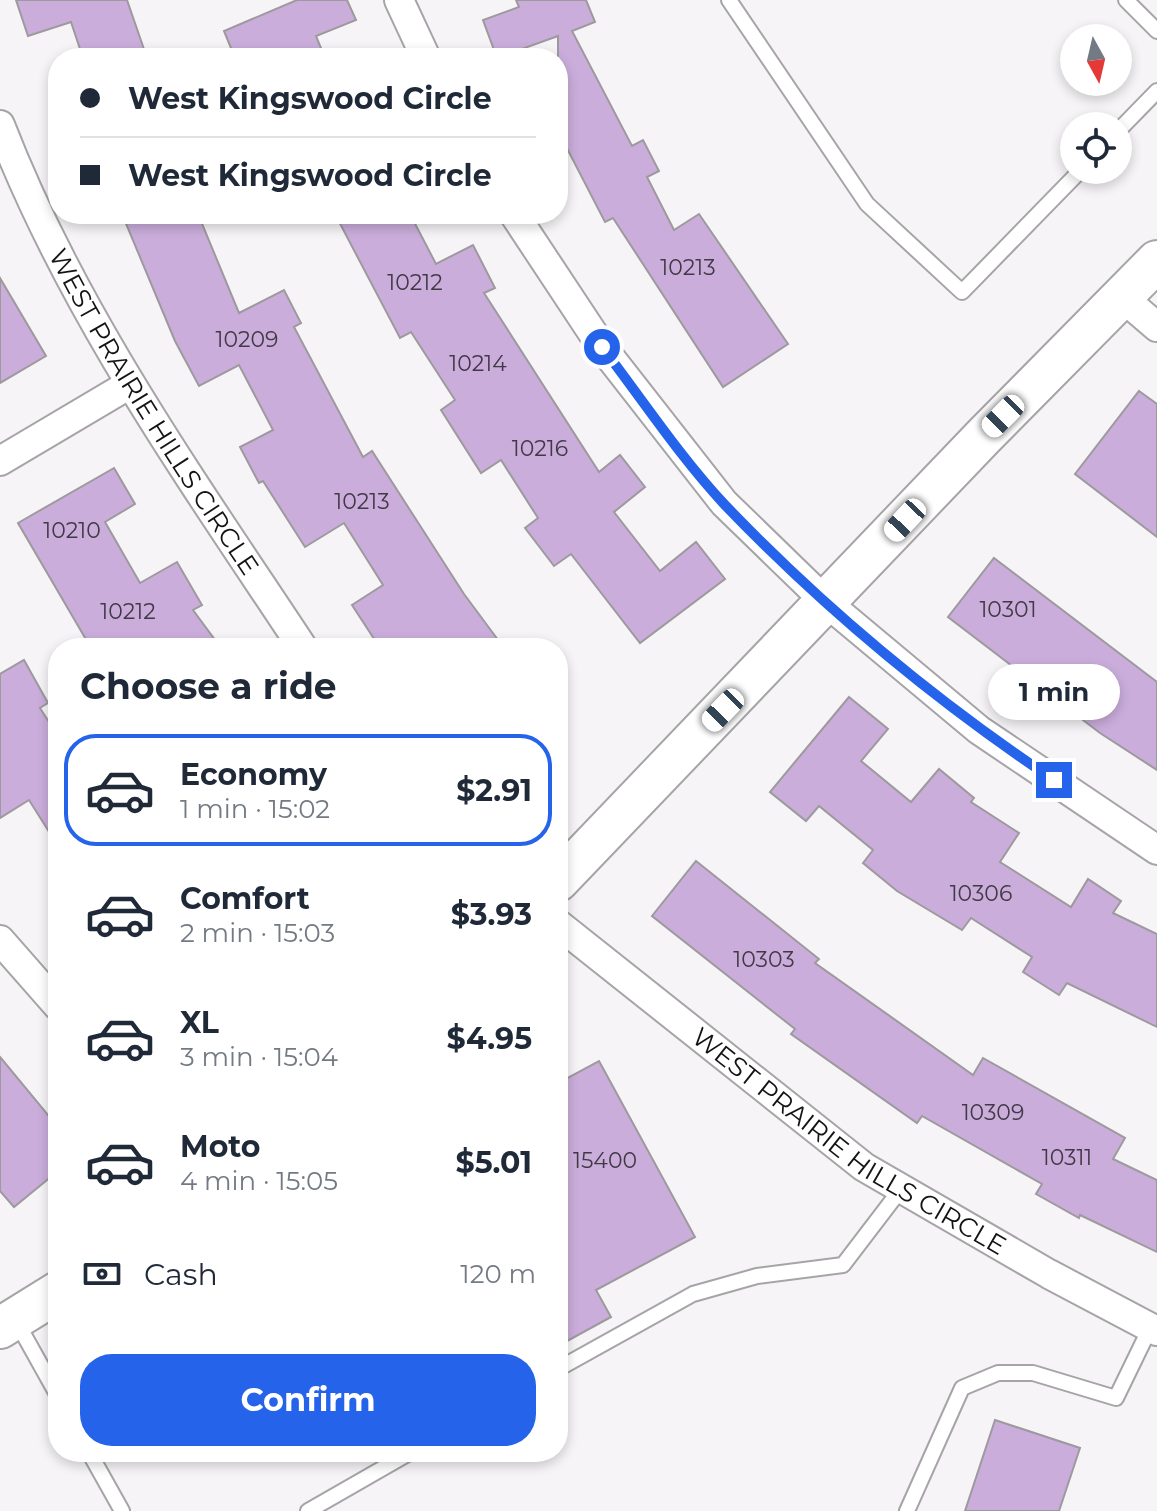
<!DOCTYPE html>
<meta charset="utf-8">
<style>
body{margin:0;font-family:Montserrat,sans-serif;background:#f2f2f3;color:#1f2937;height:100vh;display:flex;flex-direction:column;font-size:30px;white-space:nowrap}
*{box-sizing:border-box;margin:0}
p{font-size:26px;color:#747a83}
.icon{flex:none;width:44px;height:44px;fill:none;stroke:currentColor;stroke-width:2;stroke-linecap:round;stroke-linejoin:round}
.map{position:relative;flex:1;overflow:hidden}
.panel{position:absolute;left:48px;top:638px;width:520px;height:824px;display:flex;flex-direction:column;background:#fff;border-radius:32px;box-shadow:0 4px 12px #0003}
.panel>*{flex:none}
.top-card{position:absolute;left:48px;top:48px;width:520px;height:176px;border-radius:32px;box-shadow:0 4px 12px #0003;display:grid;align-content:center;height:176px;padding:0 32px;background:#fff}
.needle{width:52px;rotate:172deg}
.buttons{position:absolute;left:1060px;top:24px;display:grid;gap:16px}
.buttons a{display:grid;place-items:center;width:72px;height:72px;border-radius:50%;background:#fff;box-shadow:0 4px 12px #0003;font-size:40px}
.end{position:absolute;width:36px;height:36px;margin:-18px;border:10px solid #2563eb;background:#fff;box-shadow:0 0 0 4px #fff}
.from{border-radius:50%}
.bubble{position:absolute;height:56px;border-radius:28px;background:#fff;box-shadow:0 4px 12px #0003;font-size:26px;font-weight:700;line-height:56px;text-align:center}
.car{position:absolute;width:24px;height:48px;margin:-24px -12px;border-radius:10px;box-shadow:0 0 6px 2px #0007;background:linear-gradient(#fff 24%,#345 0 40%,#fff 0 76%,#345 0 86%,#fff 0)}
.top-card b{display:flex;align-items:center;gap:28px;height:76px;font-size:30px}
.top-card b+b{border-top:2px solid #e0e1e3}
.top-card i{width:20px;height:20px;background:#1f2937}
ul{padding:0;list-style:none}
li{display:flex;align-items:center;gap:24px;height:112px;margin:0 16px 12px;padding:0 16px;border:4px solid transparent;border-radius:32px}
li div{flex:1}
li b{display:block;font-size:30px}
li em{font-style:normal;font-weight:700}
li.on{border-color:#2563eb}
li>.icon{width:72px;height:72px;stroke-width:1.5}
h2{padding:0 32px;font-size:36px;line-height:96px}
.pay{display:flex;align-items:center;gap:20px;height:88px;padding:0 32px;font-size:30px}
.pay p{margin-inline-start:auto}
.action{display:flex;gap:16px;margin-top:auto;padding:16px 32px}
.action a{flex:1;height:92px;border-radius:32px;background:#2563eb;color:#fff;font-size:32px;font-weight:700;line-height:92px;text-align:center}
.map>svg:first-child{display:block}
.building{fill:#caaddb;stroke:#9c9a9d;stroke-width:2}
.lines{fill:none;stroke-linecap:round;stroke-linejoin:round}
.lane-casing{stroke:#a6a4a7;stroke-width:18}
.street-casing{stroke:#a6a4a7;stroke-width:32}
.secondary-casing{stroke:#a6a4a7;stroke-width:44}
.lane{stroke:#fff;stroke-width:14}
.street{stroke:#fff;stroke-width:28}
.secondary{stroke:#fff;stroke-width:40}
.route{stroke:#2563eb;stroke-width:10}
.labels{text-anchor:middle;dominant-baseline:central;stroke-width:7;stroke-linejoin:round;paint-order:stroke}
.number-label{font-size:22px;fill:#413a46}
.street-label{font-size:26px;fill:#131314;stroke:#f6f4f7}
</style>
<div class="map">
<svg width="1157" height="1511" viewBox="0 0 1157 1511">
<rect width="100%" height="100%" fill="#f6f4f7"/>
<!-- building -->
<g class="building">
<polygon points="16,0 127,0 147,58 83,58 71,22 28,36"/>
<polygon points="297,0 347,0 356,20 316,36 325,58 235,58 224,31"/>
<polygon points="516,0 586,0 595,22 572,31 632,146 643,140 659,171 647,177 674,230 699,214 788,344 723,387 613,218 605,222 558,131 558,36 497,58 483,20 519,7"/>
<polygon points="122,214 198,214 239,313 284,290 301,323 294,327 363,457 372,451 464,594 504,648 380,648 352,605 383,585 344,523 305,547 263,481 259,483 240,447 273,430 239,365 199,386 175,341"/>
<polygon points="335,214 410,214 436,264 473,245 495,288 484,293 599,472 620,455 645,487 614,512 660,571 696,542 725,579 640,643 571,554 554,566 525,528 538,518 501,460 481,473 441,410 455,400 411,332 400,338"/>
<polygon points="0,278 46,356 0,383"/>
<polygon points="1139,391 1157,404 1157,537 1075,474"/>
<polygon points="114,468 135,504 105,522 140,583 177,562 202,605 193,610 221,648 91,648 18,523"/>
<polygon points="994,558 1157,682 1157,770 1100,733 948,617"/>
<polygon points="24,660 48,703 40,708 58,736 58,846 29,800 0,818 0,674"/>
<polygon points="849,697 888,729 861,761 911,802 939,769 974,798 971,802 1019,833 1000,862 1071,907 1088,879 1121,901 1113,913 1157,934 1157,1027 1067,983 1059,995 1023,972 1032,957 971,918 962,930 897,891 863,863 873,850 819,806 806,821 770,792"/>
<polygon points="696,861 819,959 815,963 973,1075 983,1058 1125,1138 1113,1159 1157,1180 1157,1252 1080,1215 1079,1218 1036,1194 1042,1184 922,1116 917,1123 791,1034 795,1029 652,916"/>
<polygon points="0,1057 58,1127 58,1171 14,1207 0,1191"/>
<polygon points="599,1061 695,1237 596,1290 611,1317 558,1346 558,1083"/>
<polygon points="995,1420 1080,1448 1059,1511 965,1511"/>
</g>
<g class="lines">
<!-- lane casing -->
<g class="lane-casing">
<g id="lane">
<polyline points="729,0 867,204 962,292 1081,170"/>
<polyline points="1126,0 1157,31"/>
<polyline points="1118,131 1157,91"/>
<polyline points="15,1319 58,1396"/>
<polyline points="558,1369 693,1294 757,1276 843,1265 901,1189"/>
<polyline points="89,1452 122,1511"/>
<polyline points="308,1511 411,1452"/>
<polyline points="907,1511 962,1388 998,1373 1033,1373 1116,1398 1150,1328"/>
</g>
</g>
<!-- street casing -->
<g class="street-casing">
<g id="street">
<polyline points="399,0 426,58"/>
<path id="s1" d="M0 125C73 314 192 480 303 648"/>
<polyline points="514,214 602,347 724,503 827,603 979,730 1157,850"/>
<polyline points="1122,297 1157,327"/>
<polyline points="0,461 130,384"/>
<path id="s2" d="M558 924 864 1167 1049 1274 1157 1331"/>
<polyline points="0,940 58,1006"/>
</g>
</g>
<!-- secondary casing -->
<g class="secondary-casing">
<g id="secondary">
<polyline points="558,881 984,436 1157,261"/>
<polyline points="0,1328 58,1292"/>
</g>
</g>
<!-- lane -->
<use href="#lane" class="lane"/>
<!-- street -->
<use href="#street" class="street"/>
<!-- secondary -->
<use href="#secondary" class="secondary"/>
</g>
<g class="lines">
<!-- route -->
<path class="route" d="M602 347C642 399 680 457 725 505 824 608 936 701 1054 780"/>
</g>
<g class="labels">
<!-- number labels -->
<g class="number-label">
<text x="688" y="267">10213</text>
<text x="415" y="282">10212</text>
<text x="247" y="339">10209</text>
<text x="478" y="363">10214</text>
<text x="540" y="448">10216</text>
<text x="362" y="501">10213</text>
<text x="72" y="530">10210</text>
<text x="1008" y="609">10301</text>
<text x="128" y="611">10212</text>
<text x="981" y="893">10306</text>
<text x="764" y="959">10303</text>
<text x="993" y="1112">10309</text>
<text x="1067" y="1157">10311</text>
<text x="605" y="1160">15400</text>
</g>
<!-- street labels -->
<g class="street-label">
<text stroke="none"><textPath href="#s1" startOffset="326">WEST PRAIRIE HILLS CIRCLE</textPath></text>
<text stroke="none"><textPath href="#s2" startOffset="364">WEST PRAIRIE HILLS CIRCLE</textPath></text>
</g>
</g>
</svg>
<div class="buttons">
<a><svg class="needle" viewBox="-14 -14 28 28"><path d="M0-13l5 13h-10z" fill="#e53935"/><path d="M0 13l5-13h-10z" fill="#747a83"/></svg></a>
<a><svg class="icon" aria-label="locate" viewBox="0 0 24 24"><circle cx="12" cy="12" r="6"/><path d="M12 2v4M12 18v4M2 12h4M18 12h4"/></svg></a>
</div>
<i class="end from" style="left:602px;top:347px"></i>
<i class="end" style="left:1054px;top:780px"></i>
<div class="bubble" style="left:988px;top:664px;width:132px">1 min</div>
<i class="car" style="left:1003px;top:416px;rotate:225deg"></i>
<i class="car" style="left:905px;top:520px;rotate:223deg"></i>
<i class="car" style="left:723px;top:710px;rotate:224deg"></i>
<div class="top-card">
<b><i class="from"></i>West Kingswood Circle</b>
<b><i></i>West Kingswood Circle</b>
</div>
<section class="panel">
<h2>Choose a ride</h2>
<ul>
<li class="on"><svg class="icon" aria-label="car" viewBox="0 0 24 24"><path d="M5 17H2v-5l4-1 3-4h7l3 4 3 1v5h-3M9 17h6M6 11h13"/><circle cx="7" cy="17" r="2"/><circle cx="17" cy="17" r="2"/></svg><div><b>Economy</b><p>1 min · 15:02</p></div><em>$2.91</em></li>
<li><svg class="icon" aria-label="car" viewBox="0 0 24 24"><path d="M5 17H2v-5l4-1 3-4h7l3 4 3 1v5h-3M9 17h6M6 11h13"/><circle cx="7" cy="17" r="2"/><circle cx="17" cy="17" r="2"/></svg><div><b>Comfort</b><p>2 min · 15:03</p></div><em>$3.93</em></li>
<li><svg class="icon" aria-label="car" viewBox="0 0 24 24"><path d="M5 17H2v-5l4-1 3-4h7l3 4 3 1v5h-3M9 17h6M6 11h13"/><circle cx="7" cy="17" r="2"/><circle cx="17" cy="17" r="2"/></svg><div><b>XL</b><p>3 min · 15:04</p></div><em>$4.95</em></li>
<li><svg class="icon" aria-label="car" viewBox="0 0 24 24"><path d="M5 17H2v-5l4-1 3-4h7l3 4 3 1v5h-3M9 17h6M6 11h13"/><circle cx="7" cy="17" r="2"/><circle cx="17" cy="17" r="2"/></svg><div><b>Moto</b><p>4 min · 15:05</p></div><em>$5.01</em></li>
</ul>
<div class="pay"><svg class="icon" aria-label="cash" viewBox="0 0 24 24"><path d="M3 7h18v10H3z"/><circle cx="12" cy="12" r="2"/></svg>Cash<p>120 m</p></div>
<div class="action"><a>Confirm</a></div>
</section>
</div>
